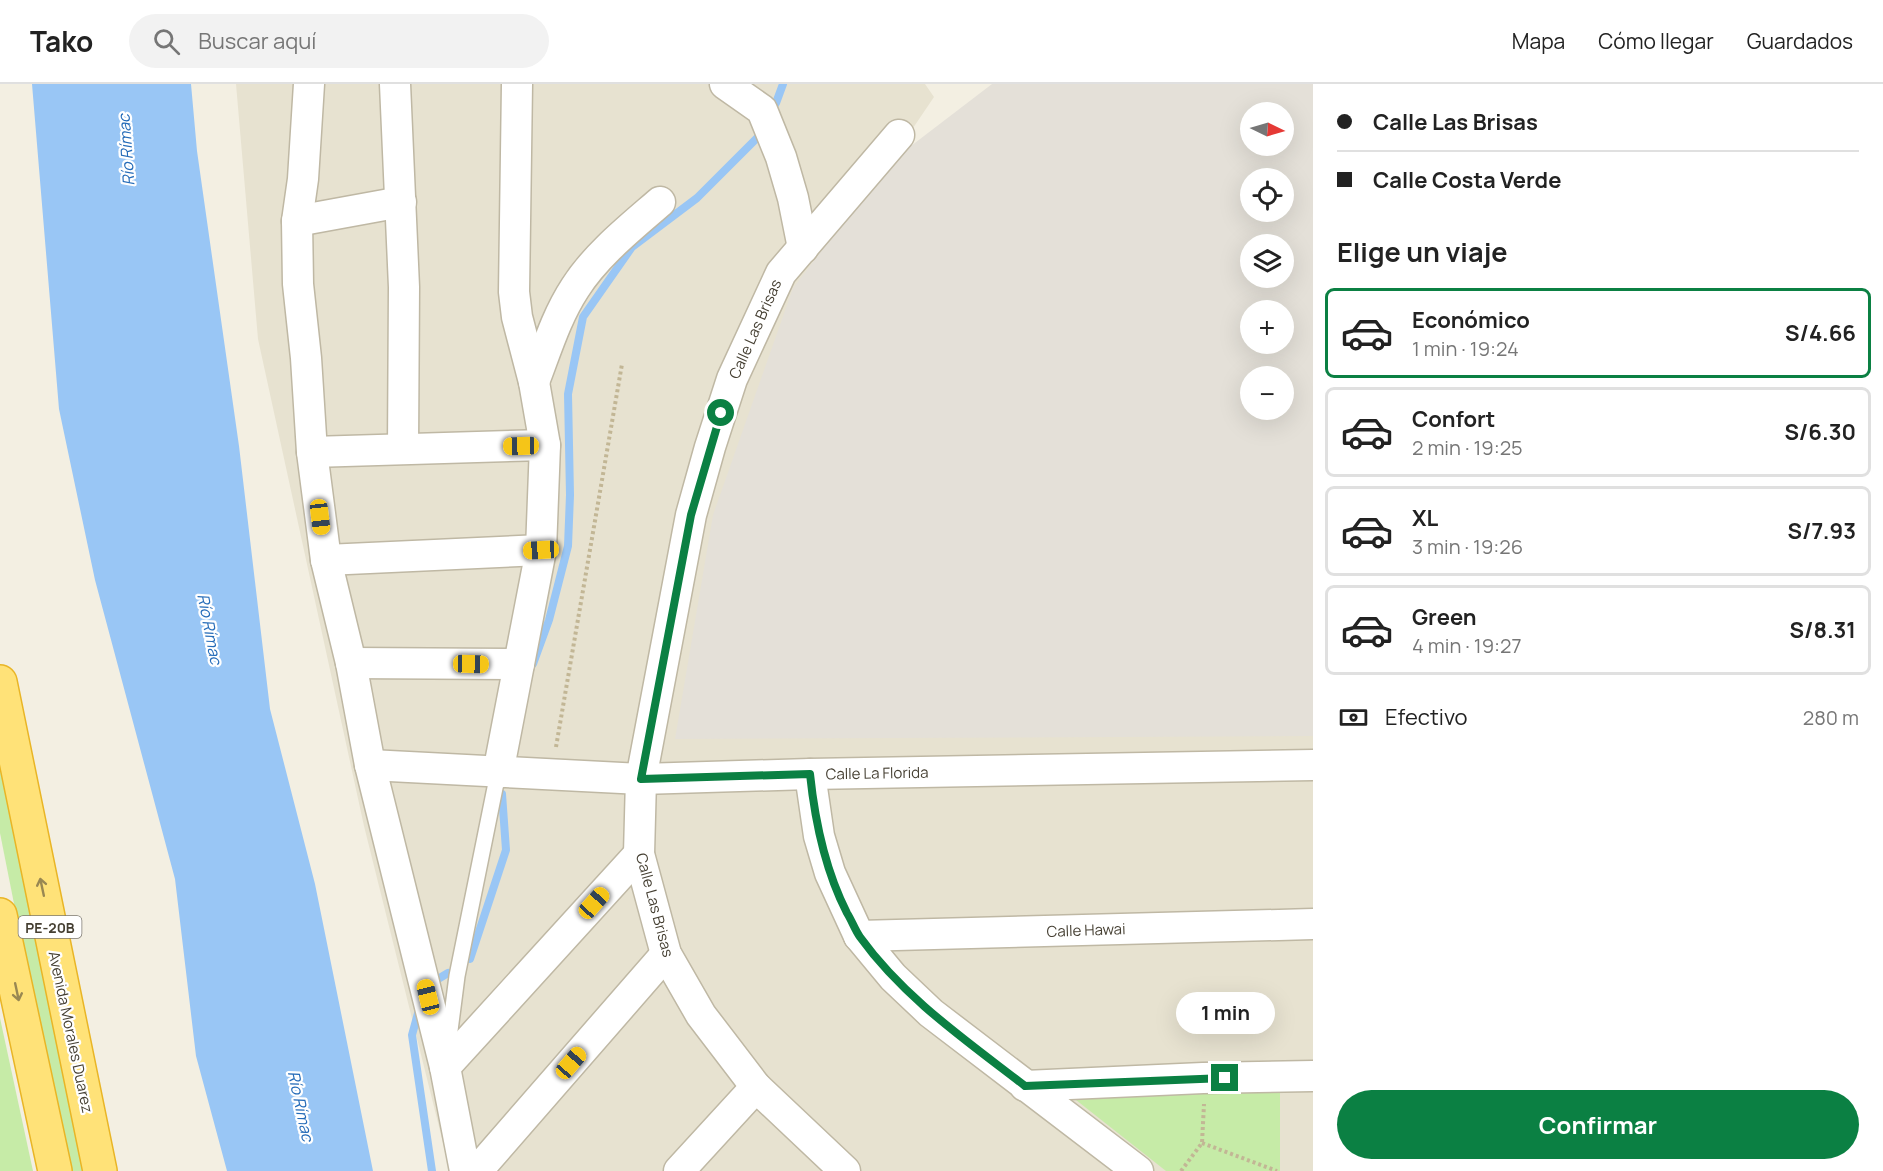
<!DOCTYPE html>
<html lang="es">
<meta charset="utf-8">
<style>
body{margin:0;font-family:Manrope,sans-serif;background:#f2f2f2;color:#222;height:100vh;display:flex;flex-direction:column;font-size:22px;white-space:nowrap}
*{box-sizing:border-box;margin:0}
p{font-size:20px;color:#767676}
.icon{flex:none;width:33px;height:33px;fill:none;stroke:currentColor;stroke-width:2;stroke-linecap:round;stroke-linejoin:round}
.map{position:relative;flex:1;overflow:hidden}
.panel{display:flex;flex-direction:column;background:#fff;width:570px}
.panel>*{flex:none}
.hud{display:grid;align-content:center;height:132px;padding:0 24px;background:#fff}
.needle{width:39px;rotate:95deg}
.buttons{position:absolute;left:1240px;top:18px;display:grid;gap:12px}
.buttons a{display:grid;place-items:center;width:54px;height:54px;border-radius:50%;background:#fff;box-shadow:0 6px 24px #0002;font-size:30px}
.end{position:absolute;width:27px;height:27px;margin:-14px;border:8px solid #0b8043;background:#fff;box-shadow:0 0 0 3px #fff}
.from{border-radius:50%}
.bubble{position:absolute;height:42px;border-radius:21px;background:#fff;box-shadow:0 6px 24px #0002;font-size:20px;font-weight:700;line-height:42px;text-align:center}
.car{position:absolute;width:18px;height:36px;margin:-18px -9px;border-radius:8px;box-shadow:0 0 4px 2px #0007;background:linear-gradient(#f5c518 24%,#345 0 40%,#f5c518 0 76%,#345 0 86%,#f5c518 0)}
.hud b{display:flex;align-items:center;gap:21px;height:57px;font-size:22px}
.hud b+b{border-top:2px solid #e0e0e0}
.hud i{width:15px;height:15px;background:#222}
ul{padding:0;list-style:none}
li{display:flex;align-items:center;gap:18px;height:90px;margin:0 12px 9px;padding:0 12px;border:3px solid #e0e0e0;border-radius:9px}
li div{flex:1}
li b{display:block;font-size:22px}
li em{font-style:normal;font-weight:700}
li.selected{border-color:#0b8043}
li>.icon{width:54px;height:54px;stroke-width:1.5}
h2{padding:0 24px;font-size:27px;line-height:72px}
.pay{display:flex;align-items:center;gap:15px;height:66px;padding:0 24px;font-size:22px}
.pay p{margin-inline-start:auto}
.primary-button{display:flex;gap:12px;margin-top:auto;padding:12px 24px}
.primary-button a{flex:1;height:69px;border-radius:36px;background:#0b8043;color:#fff;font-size:24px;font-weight:700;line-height:69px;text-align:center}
header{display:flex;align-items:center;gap:36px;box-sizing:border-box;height:84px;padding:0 30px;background:#fff;border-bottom:2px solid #e0e0e0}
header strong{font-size:28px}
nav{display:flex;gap:33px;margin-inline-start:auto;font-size:21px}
.search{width:420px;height:54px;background:#f2f2f2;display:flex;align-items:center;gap:15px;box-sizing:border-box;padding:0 21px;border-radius:33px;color:#767676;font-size:22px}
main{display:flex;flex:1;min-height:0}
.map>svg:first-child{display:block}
.residential{fill:#e7e2d0}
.industrial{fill:#e4e0d8;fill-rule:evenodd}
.green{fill:#c6eba7}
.water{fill:#99c6f5}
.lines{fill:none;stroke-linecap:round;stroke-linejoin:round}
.stream{stroke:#99c6f5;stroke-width:8}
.service-casing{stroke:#bfb8a4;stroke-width:18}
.minor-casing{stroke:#bfb8a4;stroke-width:33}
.trunk-casing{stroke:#e9b526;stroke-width:36}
.path{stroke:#c2b695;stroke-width:4;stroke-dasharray:3 3;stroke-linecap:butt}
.service{stroke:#fff;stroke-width:15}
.minor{stroke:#fff;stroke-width:30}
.trunk{stroke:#ffe278;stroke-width:33}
.oneway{stroke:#998852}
.route{stroke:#0b8043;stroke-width:8}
.labels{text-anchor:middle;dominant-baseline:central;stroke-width:4.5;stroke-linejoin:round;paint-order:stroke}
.shield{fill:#fff;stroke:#7d7970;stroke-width:1.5}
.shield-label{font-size:14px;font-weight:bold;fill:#453f32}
.street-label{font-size:15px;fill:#453f32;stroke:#fff}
.water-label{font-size:16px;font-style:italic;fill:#246bb8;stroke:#fff}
</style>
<header>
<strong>Tako</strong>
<div class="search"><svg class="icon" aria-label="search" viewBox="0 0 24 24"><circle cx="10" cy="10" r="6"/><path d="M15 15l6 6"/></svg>Buscar aquí</div>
<nav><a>Mapa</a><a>Cómo llegar</a><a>Guardados</a></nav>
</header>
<main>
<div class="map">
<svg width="1313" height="1087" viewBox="0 0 1313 1087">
<rect width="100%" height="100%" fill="#f3efe2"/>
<!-- residential -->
<polygon class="residential" points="236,0 925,0 934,13 890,78 1313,649 1313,1087 450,1087 364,742 258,255"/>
<!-- industrial -->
<path class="industrial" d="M992 0H1313V652L675 655 713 431 793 204 890 78ZM1251 28H1284V62H1251ZM1251 94H1284V128H1251ZM1251 160H1284V194H1251ZM1251 226H1284V260H1251ZM1251 292H1284V326H1251Z"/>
<!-- green -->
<g class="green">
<polygon points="0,685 86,1087 67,1087 0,749"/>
<polygon points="0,934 33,1087 0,1087"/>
<polygon points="1280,1008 1280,1087 1166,1087 1071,1012"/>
</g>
<!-- water -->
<polygon class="water" points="32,0 191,0 197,67 239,362 270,625 315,800 373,1087 227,1087 196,972 175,795 95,496 59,325"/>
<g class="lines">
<!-- stream -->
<g class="stream">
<polyline points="776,19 783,0"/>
<polyline points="533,580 549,536 568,462 570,411 568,310 583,233 632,163 697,114 757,54"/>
<polyline points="470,875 506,766 502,710"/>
<polyline points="438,895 448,889"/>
<polyline points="420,922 412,951 432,1087"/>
</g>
<!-- service casing -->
<g class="service-casing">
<polyline id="service" points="448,962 457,892 498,689"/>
</g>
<!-- minor casing -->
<g class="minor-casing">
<g id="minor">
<polyline points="309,0 303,95 297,137 298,200 306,274 312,368 326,476 351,579 370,681 445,983 465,1087"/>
<polyline points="395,0 404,203 403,364"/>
<polyline points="725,0 762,26 781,73 793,114 803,164"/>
<polyline points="297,137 401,118"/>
<path d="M534 298C546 267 556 233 575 204 596 171 630 144 660 118"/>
<polyline points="312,368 545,361"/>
<polyline points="326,476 541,466"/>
<polyline points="351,579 519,580 541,466 545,361 534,298 517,233 514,208 517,0"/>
<polyline points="370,681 641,695 810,690 1313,681"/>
<polyline points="498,689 519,580"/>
<polyline points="810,690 819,752 830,789 859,852 893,893 931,929 1138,1087"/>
<polyline points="859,852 1313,840"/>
<polyline points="445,983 639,770"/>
<polyline points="1025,1002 1203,994 1313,992"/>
<polyline points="477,1087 666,870"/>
<polyline points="679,1087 756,1003"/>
<polyline points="845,1087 756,1003 701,931 666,870 639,770 641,695 691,431 710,363 732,295 781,189 899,51"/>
</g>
</g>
<!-- trunk casing -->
<g class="trunk-casing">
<g id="trunk">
<polyline points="0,598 100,1087"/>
<polyline points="0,831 55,1087"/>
</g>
</g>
<!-- path -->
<g class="path">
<polyline points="556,663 622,280"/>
<polyline points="1202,1059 1277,1087"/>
<polyline points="1181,1087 1202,1059 1204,1020"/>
</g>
<!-- service -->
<use href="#service" class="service"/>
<!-- minor -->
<use href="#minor" class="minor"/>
<!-- trunk -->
<use href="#trunk" class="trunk"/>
</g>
<!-- one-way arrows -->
<defs><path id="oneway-shaft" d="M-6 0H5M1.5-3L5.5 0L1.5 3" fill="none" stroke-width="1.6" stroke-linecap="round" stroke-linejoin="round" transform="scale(1.5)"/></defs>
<g class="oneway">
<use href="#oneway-shaft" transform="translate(42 803) rotate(-102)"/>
<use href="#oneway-shaft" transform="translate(17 908) rotate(78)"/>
</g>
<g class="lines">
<!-- route -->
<path class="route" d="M721 329 691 431 641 695 810 690C815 738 825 786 847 829 852 837 855 846 860 853 904 914 967 957 1025 1002L1225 994"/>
</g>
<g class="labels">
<!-- shield labels -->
<rect class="shield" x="18.5" y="832" width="63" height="22" rx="4.5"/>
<g class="shield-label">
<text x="50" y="843">PE-20B</text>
</g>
<!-- street labels -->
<g class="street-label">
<text transform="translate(755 245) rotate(-66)">Calle Las Brisas</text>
<text transform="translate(877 689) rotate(-1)">Calle La Florida</text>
<text transform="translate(655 821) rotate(75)">Calle Las Brisas</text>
<text transform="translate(1086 846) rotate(-2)">Calle Hawai</text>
<text transform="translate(71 948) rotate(78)">Avenida Morales Duarez</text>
</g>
<!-- water labels -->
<g class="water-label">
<text transform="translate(126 66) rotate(-94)">Río Rímac</text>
<text transform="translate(210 545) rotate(79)">Río Rímac</text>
<text transform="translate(301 1022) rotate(78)">Río Rímac</text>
</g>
</g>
</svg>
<div class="buttons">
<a><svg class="needle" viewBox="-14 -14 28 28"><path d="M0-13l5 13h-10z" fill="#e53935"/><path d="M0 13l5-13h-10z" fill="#767676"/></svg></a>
<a><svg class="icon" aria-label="locate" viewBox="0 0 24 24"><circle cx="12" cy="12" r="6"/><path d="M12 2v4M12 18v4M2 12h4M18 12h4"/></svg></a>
<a><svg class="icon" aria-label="layers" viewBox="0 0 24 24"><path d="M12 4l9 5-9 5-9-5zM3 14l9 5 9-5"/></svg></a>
<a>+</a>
<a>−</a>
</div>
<i class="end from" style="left:721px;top:329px"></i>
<i class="end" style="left:1225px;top:994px"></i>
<div class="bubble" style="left:1176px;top:908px;width:99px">1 min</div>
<i class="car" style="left:521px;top:362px;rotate:269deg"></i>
<i class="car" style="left:320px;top:433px;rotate:173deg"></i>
<i class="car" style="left:541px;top:466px;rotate:267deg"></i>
<i class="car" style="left:471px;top:580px;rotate:91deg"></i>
<i class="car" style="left:594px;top:819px;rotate:42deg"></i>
<i class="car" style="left:428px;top:913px;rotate:346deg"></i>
<i class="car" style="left:571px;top:979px;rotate:41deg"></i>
</div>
<section class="panel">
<div class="hud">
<b><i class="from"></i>Calle Las Brisas</b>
<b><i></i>Calle Costa Verde</b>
</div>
<h2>Elige un viaje</h2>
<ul>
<li class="selected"><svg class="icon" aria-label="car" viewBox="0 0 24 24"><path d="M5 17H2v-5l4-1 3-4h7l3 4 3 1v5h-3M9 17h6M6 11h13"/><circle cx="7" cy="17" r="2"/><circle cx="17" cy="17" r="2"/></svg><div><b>Económico</b><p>1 min · 19:24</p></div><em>S/4.66</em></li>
<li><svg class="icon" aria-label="car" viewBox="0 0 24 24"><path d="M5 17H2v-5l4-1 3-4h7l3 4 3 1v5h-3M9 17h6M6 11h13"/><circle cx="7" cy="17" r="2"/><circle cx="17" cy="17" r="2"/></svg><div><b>Confort</b><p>2 min · 19:25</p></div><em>S/6.30</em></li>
<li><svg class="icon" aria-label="car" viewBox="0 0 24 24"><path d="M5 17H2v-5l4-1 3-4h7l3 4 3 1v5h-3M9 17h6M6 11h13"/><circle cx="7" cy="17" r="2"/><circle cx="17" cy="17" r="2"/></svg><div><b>XL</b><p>3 min · 19:26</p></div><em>S/7.93</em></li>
<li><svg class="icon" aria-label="car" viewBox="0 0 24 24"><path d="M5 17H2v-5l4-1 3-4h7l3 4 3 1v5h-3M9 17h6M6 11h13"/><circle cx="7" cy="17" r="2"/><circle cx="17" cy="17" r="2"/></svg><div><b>Green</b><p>4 min · 19:27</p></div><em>S/8.31</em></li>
</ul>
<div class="pay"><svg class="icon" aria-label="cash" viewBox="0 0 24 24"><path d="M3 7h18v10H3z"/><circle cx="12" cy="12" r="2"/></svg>Efectivo<p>280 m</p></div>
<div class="primary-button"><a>Confirmar</a></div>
</section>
</main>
